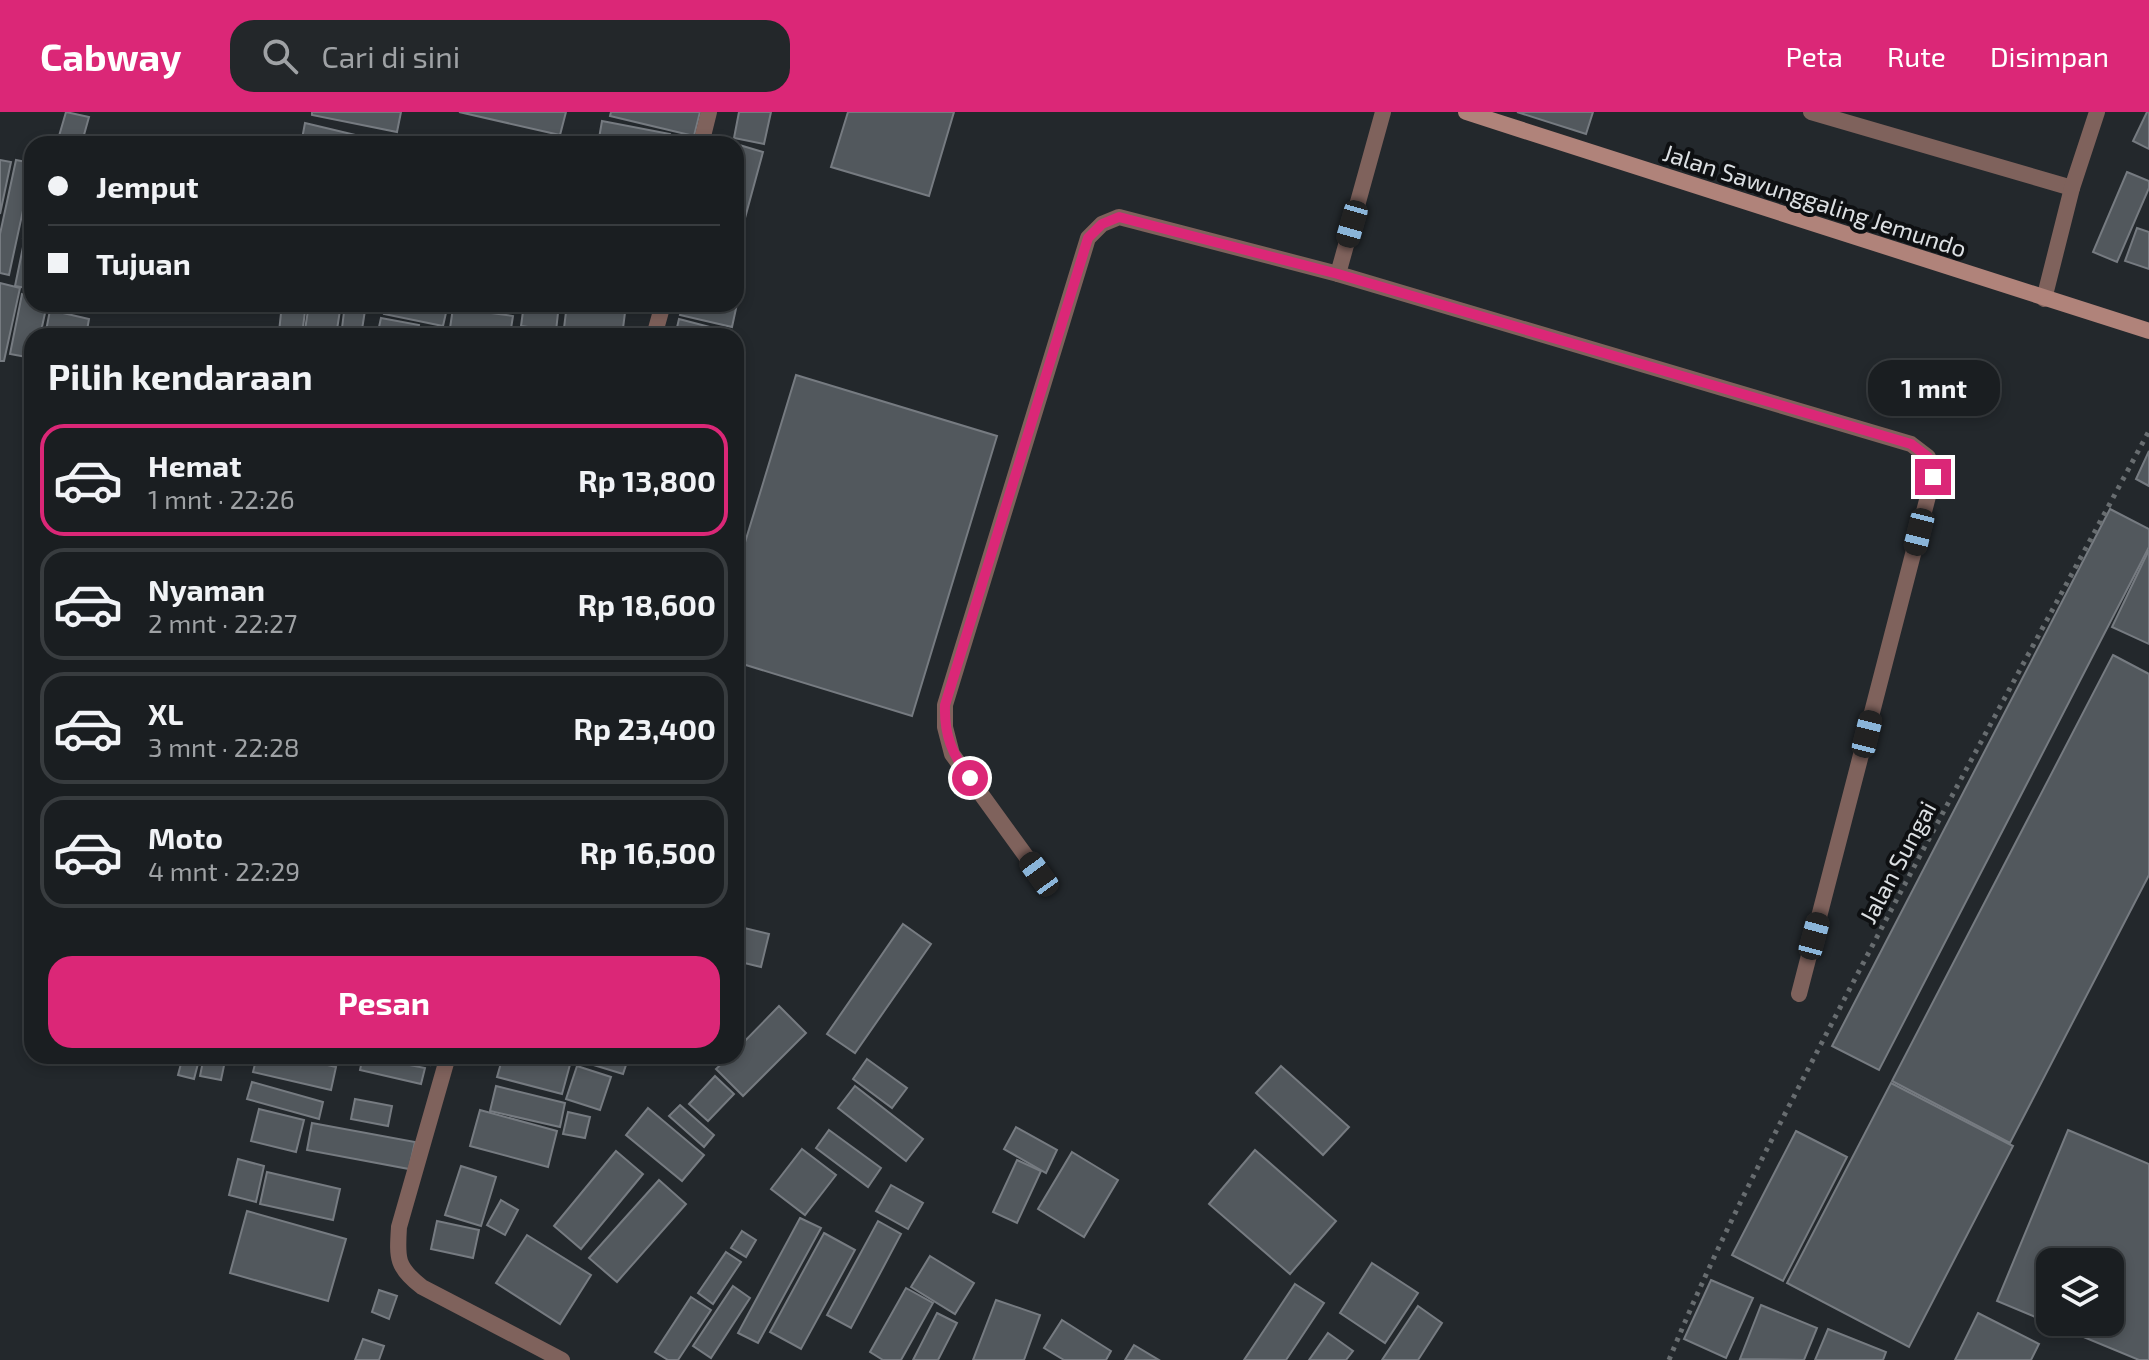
<!DOCTYPE html>
<html lang="id">
<meta charset="utf-8">
<style>
body{margin:0;font-family:"Exo 2",sans-serif;background:#23272a;color:#f1f3f6;height:100vh;display:flex;flex-direction:column;font-size:30px;white-space:nowrap}
*{box-sizing:border-box;margin:0}
p{font-size:26px;color:#9fa2a5}
.icon{flex:none;width:44px;height:44px;fill:none;stroke:currentColor;stroke-width:2;stroke-linecap:round;stroke-linejoin:round}
.map{position:relative;flex:1;overflow:hidden}
.panel{position:absolute;left:24px;top:216px;width:720px;height:736px;display:flex;flex-direction:column;background:#1a1e21;border-radius:24px;box-shadow:0 4px 12px #0003,0 0 0 2px #383c3f}
.panel>*{flex:none}
.hud{position:absolute;left:24px;top:24px;width:720px;height:176px;border-radius:24px;box-shadow:0 4px 12px #0003,0 0 0 2px #383c3f;display:grid;align-content:center;height:176px;padding:0 24px;background:#1a1e21}
.buttons{position:absolute;left:2036px;top:1136px;display:grid;gap:16px}
.buttons a{display:grid;place-items:center;width:88px;height:88px;border-radius:16px;background:#1a1e21;box-shadow:0 4px 12px #0003,0 0 0 2px #383c3f;font-size:40px}
.end{position:absolute;width:36px;height:36px;margin:-18px;border:10px solid #db2777;background:#fff;box-shadow:0 0 0 4px #fff}
.from{border-radius:50%}
.bubble{position:absolute;height:56px;border-radius:24px;background:#1a1e21;box-shadow:0 4px 12px #0003,0 0 0 2px #383c3f;font-size:26px;font-weight:700;line-height:56px;text-align:center}
.car{position:absolute;width:24px;height:48px;margin:-24px -12px;border-radius:10px;box-shadow:0 0 6px 2px #0007;background:linear-gradient(#222 24%,#8ab4d8 0 40%,#222 0 76%,#8ab4d8 0 86%,#222 0)}
.hud b{display:flex;align-items:center;gap:28px;height:76px;font-size:30px}
.hud b+b{border-top:2px solid #383c3f}
.hud i{width:20px;height:20px;background:#f1f3f6}
ul{padding:0;list-style:none}
li{display:flex;align-items:center;gap:24px;height:112px;margin:0 16px 12px;padding:0 8px;border:4px solid #383c3f;border-radius:24px}
li div{flex:1}
li b{display:block;font-size:30px}
li em{font-style:normal;font-weight:700}
li.on{border-color:#db2777}
li>.icon{width:72px;height:72px;stroke-width:1.5}
h2{padding:0 24px;font-size:36px;line-height:96px}
.primary-button{display:flex;gap:16px;margin-top:auto;padding:16px 24px}
.primary-button a{flex:1;height:92px;border-radius:24px;background:#db2777;color:#fff;font-size:32px;font-weight:700;line-height:92px;text-align:center}
header{display:flex;align-items:center;gap:48px;box-sizing:border-box;height:112px;padding:0 40px;background:#db2777;color:#fff}
header strong{font-size:38px}
nav{display:flex;gap:44px;margin-inline-start:auto;font-size:28px}
.search{width:560px;height:72px;background:#23272a;display:flex;align-items:center;gap:20px;box-sizing:border-box;padding:0 28px;border-radius:24px;color:#9fa2a5;font-size:30px}
.map>svg:first-child{display:block}
.building{fill:#52585d;stroke:#767b81;stroke-width:2;fill-rule:evenodd}
.lines{fill:none;stroke-linecap:round;stroke-linejoin:round}
.path{stroke:#686d70;stroke-width:5;stroke-dasharray:4 6;stroke-linecap:butt}
.service{stroke:#7f625c;stroke-width:16}
.minor{stroke:#7f625c;stroke-width:16}
.secondary{stroke:#b0837a;stroke-width:16}
.route{stroke:#db2777;stroke-width:10}
.labels{text-anchor:middle;dominant-baseline:central;stroke-width:8;stroke-linejoin:round;paint-order:stroke}
.street-label{font-size:24px;fill:#dce0e3;stroke:#0e1012}
</style>
<header>
<strong>Cabway</strong>
<div class="search"><svg class="icon" aria-label="search" viewBox="0 0 24 24"><circle cx="10" cy="10" r="6"/><path d="M15 15l6 6"/></svg>Cari di sini</div>
<nav><a>Peta</a><a>Rute</a><a>Disimpan</a></nav>
</header>
<div class="map">
<svg width="2149" height="1248" viewBox="0 0 2149 1248">
<rect width="100%" height="100%" fill="#23282c"/>
<!-- building -->
<g class="building">
<polygon points="66,0 89,5 82,30 59,24"/>
<polygon points="312,0 401,0 397,20 312,3"/>
<polygon points="459,0 566,0 560,23"/>
<polygon points="611,0 700,0 694,24 610,4"/>
<polygon points="739,0 771,0 764,32 734,26"/>
<polygon points="848,0 954,0 929,84 831,55"/>
<polygon points="1517,0 1593,0 1586,22"/>
<polygon points="2147,0 2149,0 2149,37 2133,29"/>
<polygon points="602,9 670,22 668,32 598,32"/>
<polygon points="305,11 385,30 385,32 301,32"/>
<polygon points="736,32 763,40 745,106 736,104"/>
<polygon points="0,48 11,50 0,102"/>
<polygon points="16,48 32,51 32,57 9,163 0,161 0,122"/>
<polygon points="2127,60 2149,69 2149,76 2117,150 2093,140"/>
<polygon points="32,83 32,128 23,126"/>
<polygon points="2137,116 2149,120 2149,157 2125,149"/>
<polygon points="23,135 32,137 32,177 15,174"/>
<polygon points="0,171 20,176 4,249 0,249"/>
<polygon points="736,178 740,178 732,215 680,203 683,192 736,192"/>
<polygon points="22,182 32,184 32,192 47,192 40,224 32,224 32,246 10,242"/>
<polygon points="282,192 306,192 302,223 279,220"/>
<polygon points="309,192 341,192 336,224 304,224"/>
<polygon points="345,192 366,192 361,224 341,224"/>
<polygon points="386,192 448,192 443,214 384,202"/>
<polygon points="524,192 559,192 556,219 521,214"/>
<polygon points="567,192 626,193 622,224 563,224"/>
<polygon points="453,196 513,204 510,223 450,216"/>
<polygon points="50,198 89,207 86,224 45,224"/>
<polygon points="381,206 419,213 417,224 377,224"/>
<polygon points="679,207 729,220 728,224 675,224"/>
<polygon points="423,216 450,220 450,224 422,224"/>
<polygon points="796,263 997,324 912,604 736,550 736,460"/>
<polygon points="2149,339 2149,374 2136,367"/>
<polygon points="2110,397 2149,417 2149,435 1879,958 1832,934"/>
<polygon points="2149,438 2149,532 2112,515"/>
<polygon points="2113,543 2149,562 2149,763 2010,1031 1892,969"/>
<polygon points="903,812 931,832 855,941 827,922"/>
<polygon points="736,814 769,822 761,855 736,849"/>
<polygon points="736,855 742,856 737,881 736,881"/>
<polygon points="779,894 806,921 743,984 716,957 730,944 736,944 736,938"/>
<polygon points="183,944 200,944 194,967 178,963"/>
<polygon points="204,944 226,944 221,968 200,964"/>
<polygon points="257,944 289,944 336,955 331,978 253,960"/>
<polygon points="363,944 425,956 421,972 360,958"/>
<polygon points="397,944 433,944 430,953"/>
<polygon points="503,944 551,944 571,949 562,982 497,965"/>
<polygon points="564,944 629,944 623,962"/>
<polygon points="867,947 907,976 892,996 853,967"/>
<polygon points="577,954 611,965 600,998 566,987"/>
<polygon points="1281,954 1349,1015 1323,1043 1256,981"/>
<polygon points="715,964 734,982 708,1009 689,992"/>
<polygon points="252,970 323,990 319,1007 247,987"/>
<polygon points="1891,971 2013,1034 1909,1235 1787,1171"/>
<polygon points="496,974 565,991 560,1015 490,999"/>
<polygon points="855,974 923,1027 906,1049 838,996"/>
<polygon points="355,987 392,994 388,1014 351,1007"/>
<polygon points="680,993 714,1023 704,1035 669,1004"/>
<polygon points="648,996 704,1043 682,1069 626,1023"/>
<polygon points="259,997 304,1008 296,1040 251,1029"/>
<polygon points="480,998 557,1019 548,1055 470,1034"/>
<polygon points="568,1000 590,1005 585,1026 563,1022"/>
<polygon points="312,1011 415,1030 409,1057 307,1038"/>
<polygon points="1016,1015 1057,1038 1046,1061 1004,1037"/>
<polygon points="829,1018 881,1056 868,1075 816,1036"/>
<path d="M2068 1018 2149 1052V1248H2139L1997 1189ZM2050 1150H2110V1210H2050Z"/>
<polygon points="1796,1019 1847,1045 1783,1169 1732,1143"/>
<polygon points="802,1037 836,1063 805,1103 771,1077"/>
<polygon points="1255,1038 1336,1109 1290,1162 1209,1092"/>
<polygon points="616,1039 643,1062 581,1137 554,1114"/>
<polygon points="1072,1040 1118,1068 1084,1125 1038,1097"/>
<polygon points="238,1047 264,1054 256,1090 229,1083"/>
<polygon points="1017,1048 1041,1059 1017,1111 993,1100"/>
<polygon points="461,1054 496,1065 481,1114 445,1103"/>
<polygon points="267,1060 340,1077 333,1108 260,1092"/>
<polygon points="659,1068 686,1092 617,1170 589,1146"/>
<polygon points="891,1073 923,1091 908,1117 876,1099"/>
<polygon points="501,1088 518,1098 505,1123 487,1113"/>
<polygon points="247,1099 346,1127 328,1189 230,1161"/>
<polygon points="800,1106 821,1116 758,1231 738,1221"/>
<polygon points="437,1109 479,1118 473,1146 431,1137"/>
<polygon points="878,1109 901,1122 851,1216 827,1203"/>
<polygon points="742,1119 756,1128 746,1145 731,1136"/>
<polygon points="824,1121 855,1138 801,1237 770,1220"/>
<polygon points="527,1123 591,1163 560,1212 496,1171"/>
<polygon points="726,1140 741,1150 713,1192 698,1181"/>
<polygon points="930,1144 974,1171 955,1202 911,1175"/>
<polygon points="1372,1151 1418,1181 1385,1231 1340,1201"/>
<polygon points="1711,1168 1753,1186 1726,1246 1684,1227"/>
<polygon points="1295,1172 1324,1191 1286,1248 1244,1248"/>
<polygon points="733,1174 750,1186 711,1246 693,1234"/>
<polygon points="906,1176 933,1191 901,1248 883,1248 870,1240"/>
<polygon points="379,1178 397,1184 389,1207 372,1200"/>
<polygon points="691,1185 711,1198 678,1248 668,1248 655,1240"/>
<polygon points="996,1188 1040,1203 1024,1248 973,1248"/>
<polygon points="1761,1193 1817,1216 1804,1248 1740,1247"/>
<polygon points="1418,1194 1442,1211 1418,1248 1382,1248"/>
<polygon points="937,1201 957,1211 938,1248 913,1248"/>
<polygon points="1978,1201 2039,1232 2031,1248 1955,1248"/>
<polygon points="1062,1208 1111,1239 1106,1248 1064,1248 1044,1236"/>
<polygon points="1828,1217 1886,1240 1883,1248 1815,1248"/>
<polygon points="1328,1221 1353,1239 1346,1248 1309,1248"/>
<polygon points="363,1227 384,1234 379,1248 355,1248"/>
<polygon points="1134,1233 1159,1248 1125,1248"/>
</g>
<g class="lines">
<!-- path -->
<path class="path" d="M1669 1248C1720 1123 1784 1004 1846 884 1945 694 2048 507 2149 319"/>
<!-- service -->
<g class="service">
<polyline points="1383,0 1338,162 1911,332 1928,345 1933,365 1799,882"/>
<polyline points="1811,0 2072,76"/>
<polyline points="2044,187 2072,76 2097,0"/>
<polyline points="1039,762 952,642 945,615 945,593 1088,126 1102,112 1119,105 1338,162"/>
</g>
<!-- minor -->
<g class="minor">
<polyline points="701,32 709,0"/>
<polyline points="654,224 663,192"/>
<path d="M448 944 399 1115C397 1146 396 1155 422 1175L562 1248"/>
</g>
<!-- secondary -->
<polyline class="secondary" points="1466,0 2149,219"/>
</g>
<g class="lines">
<!-- route -->
<path class="route" d="M970 666C952 642 944 623 945 593L1088 126 1102 112 1119 105 1338 162 1911 332 1928 345 1933 365"/>
</g>
<g class="labels">
<!-- street labels -->
<g class="street-label">
<text transform="translate(1815 88) rotate(18)">Jalan Sawunggaling Jemundo</text>
<text transform="translate(1897 750) rotate(-62)">Jalan Sungai</text>
</g>
</g>
</svg>
<div class="buttons">
<a><svg class="icon" aria-label="layers" viewBox="0 0 24 24"><path d="M12 4l9 5-9 5-9-5zM3 14l9 5 9-5"/></svg></a>
</div>
<i class="end from" style="left:970px;top:666px"></i>
<i class="end" style="left:1933px;top:365px"></i>
<div class="bubble" style="left:1868px;top:248px;width:132px">1 mnt</div>
<i class="car" style="left:1352px;top:112px;rotate:196deg"></i>
<i class="car" style="left:1919px;top:420px;rotate:194deg"></i>
<i class="car" style="left:1867px;top:622px;rotate:14deg"></i>
<i class="car" style="left:1039px;top:762px;rotate:324deg"></i>
<i class="car" style="left:1814px;top:824px;rotate:15deg"></i>
<div class="hud">
<b><i class="from"></i>Jemput</b>
<b><i></i>Tujuan</b>
</div>
<section class="panel">
<h2>Pilih kendaraan</h2>
<ul>
<li class="on"><svg class="icon" aria-label="car" viewBox="0 0 24 24"><path d="M5 17H2v-5l4-1 3-4h7l3 4 3 1v5h-3M9 17h6M6 11h13"/><circle cx="7" cy="17" r="2"/><circle cx="17" cy="17" r="2"/></svg><div><b>Hemat</b><p>1 mnt · 22:26</p></div><em>Rp 13,800</em></li>
<li><svg class="icon" aria-label="car" viewBox="0 0 24 24"><path d="M5 17H2v-5l4-1 3-4h7l3 4 3 1v5h-3M9 17h6M6 11h13"/><circle cx="7" cy="17" r="2"/><circle cx="17" cy="17" r="2"/></svg><div><b>Nyaman</b><p>2 mnt · 22:27</p></div><em>Rp 18,600</em></li>
<li><svg class="icon" aria-label="car" viewBox="0 0 24 24"><path d="M5 17H2v-5l4-1 3-4h7l3 4 3 1v5h-3M9 17h6M6 11h13"/><circle cx="7" cy="17" r="2"/><circle cx="17" cy="17" r="2"/></svg><div><b>XL</b><p>3 mnt · 22:28</p></div><em>Rp 23,400</em></li>
<li><svg class="icon" aria-label="car" viewBox="0 0 24 24"><path d="M5 17H2v-5l4-1 3-4h7l3 4 3 1v5h-3M9 17h6M6 11h13"/><circle cx="7" cy="17" r="2"/><circle cx="17" cy="17" r="2"/></svg><div><b>Moto</b><p>4 mnt · 22:29</p></div><em>Rp 16,500</em></li>
</ul>
<div class="primary-button"><a>Pesan</a></div>
</section>
</div>
